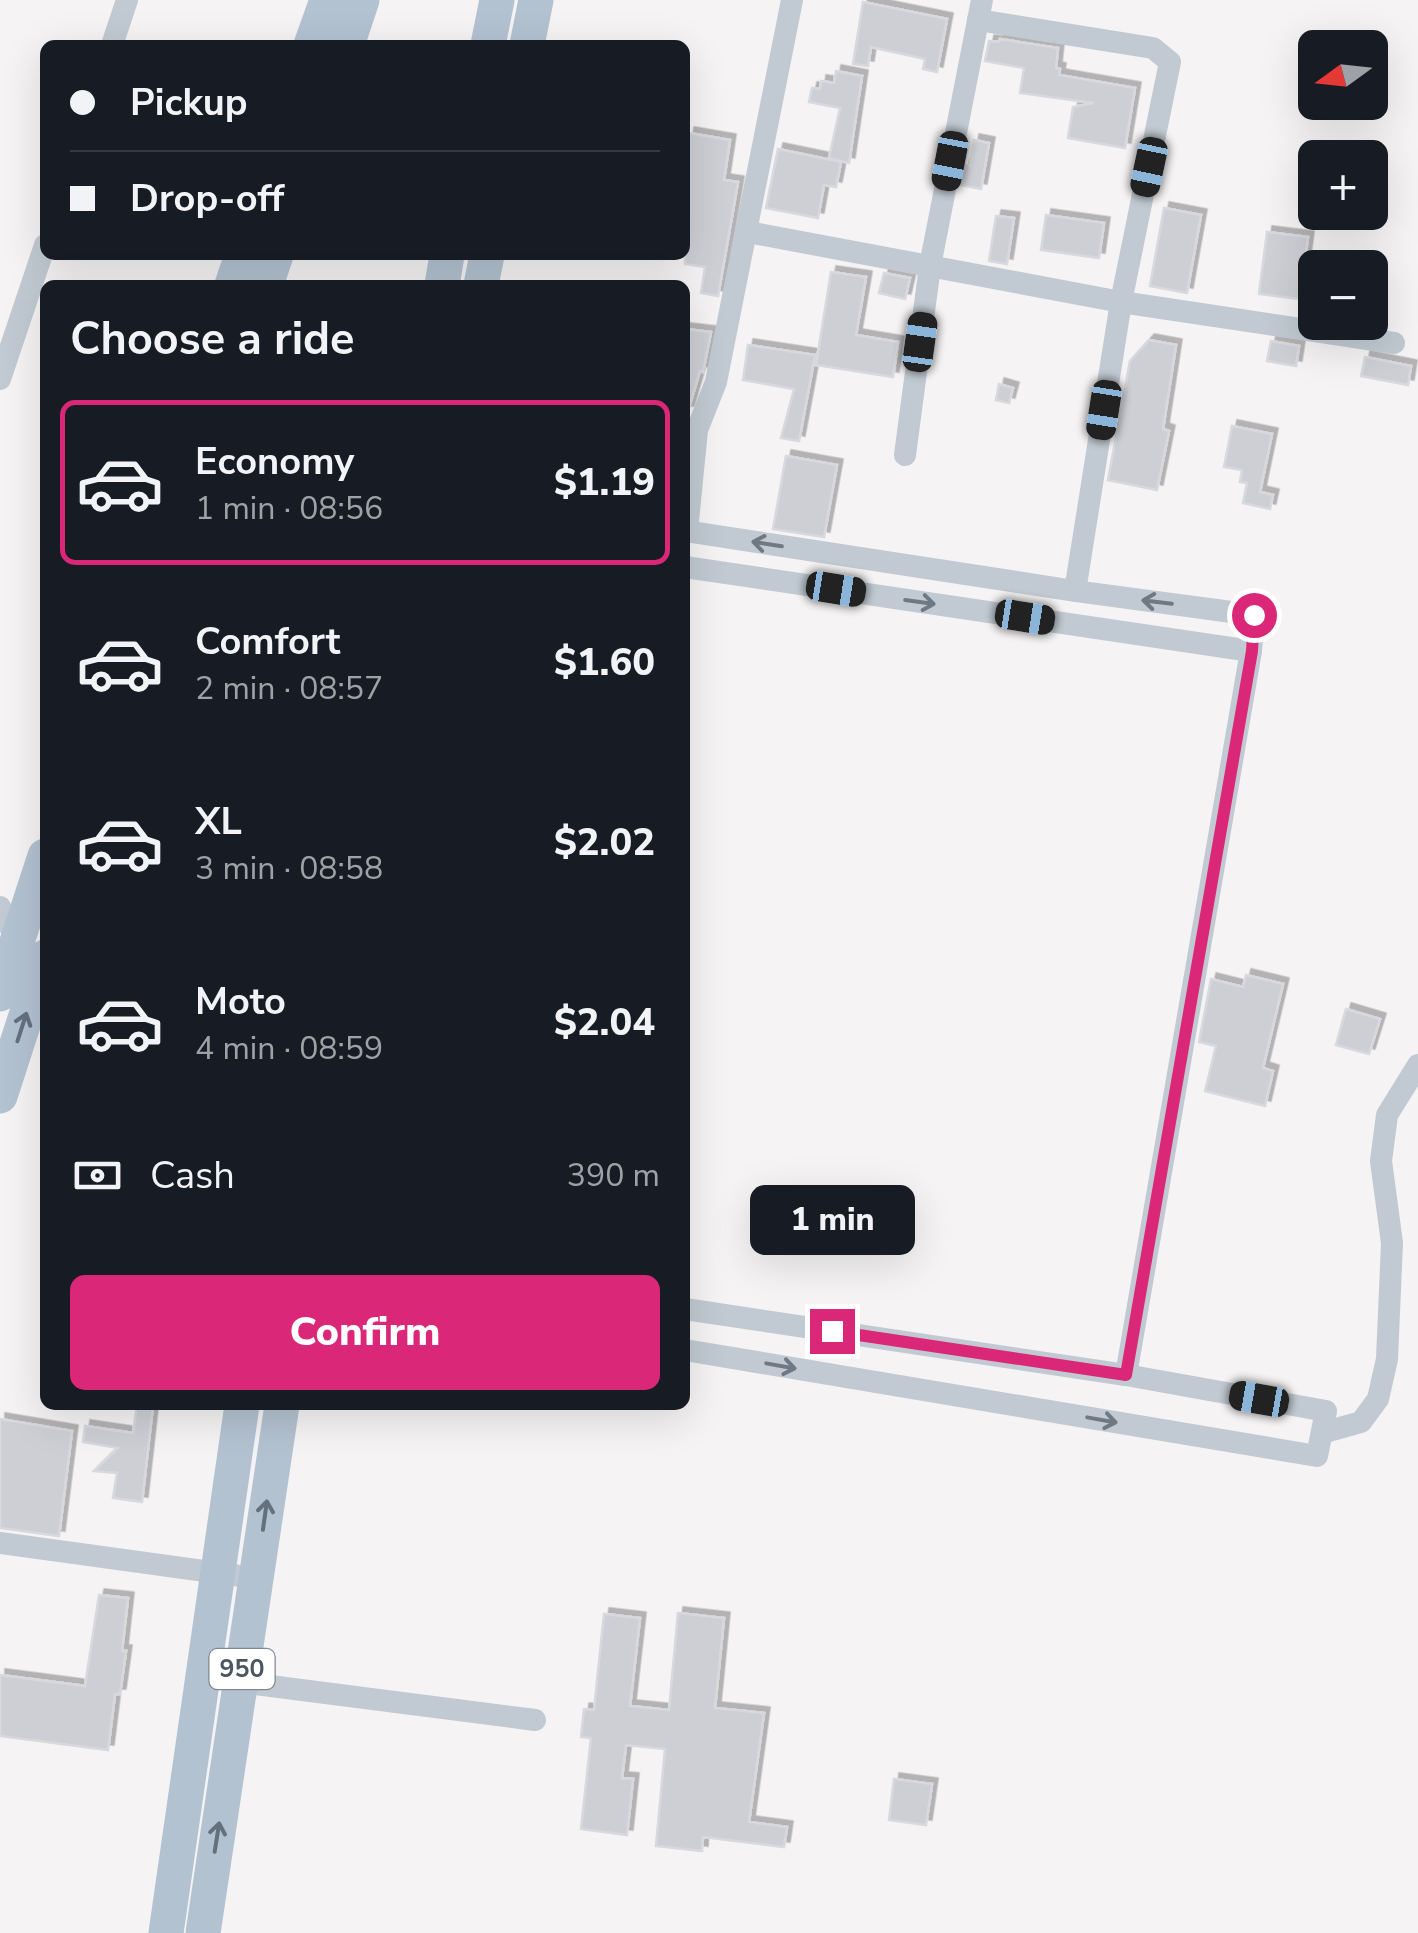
<!DOCTYPE html>
<meta charset="utf-8">
<style>
body{margin:0;font-family:"Nunito Sans",sans-serif;background:#242831;color:#f1f3f6;height:100vh;display:flex;flex-direction:column;font-size:38px;white-space:nowrap}
*{box-sizing:border-box;margin:0}
p{font-size:32px;color:#9ea1a6}
.icon{flex:none;width:55px;height:55px;fill:none;stroke:currentColor;stroke-width:2;stroke-linecap:round;stroke-linejoin:round}
.map{position:relative;flex:1;overflow:hidden}
.side{position:absolute;left:40px;top:280px;width:650px;height:1130px;display:flex;flex-direction:column;background:#171b24;border-radius:15px;box-shadow:0 10px 40px #0002}
.side>*{flex:none}
.banner{position:absolute;left:40px;top:40px;width:650px;height:220px;border-radius:15px;box-shadow:0 10px 40px #0002;display:grid;align-content:center;height:220px;padding:0 30px;background:#171b24}
.needle{width:65px;rotate:255deg}
.fabs{position:absolute;left:1298px;top:30px;display:grid;gap:20px}
.fabs a{display:grid;place-items:center;width:90px;height:90px;border-radius:15px;background:#171b24;box-shadow:0 10px 40px #0002;font-size:50px}
.end{position:absolute;width:45px;height:45px;margin:-22px;border:12px solid #db2777;background:#fff;box-shadow:0 0 0 5px #fff}
.from{border-radius:50%}
.bubble{position:absolute;height:70px;border-radius:15px;background:#171b24;box-shadow:0 10px 40px #0002;font-size:32px;font-weight:800;line-height:70px;text-align:center}
.car{position:absolute;width:30px;height:60px;margin:-30px -15px;border-radius:12px;box-shadow:0 0 8px 2px #0007;background:linear-gradient(#222 24%,#8ab4d8 0 40%,#222 0 76%,#8ab4d8 0 86%,#222 0)}
.banner b{display:flex;align-items:center;gap:35px;height:95px;font-size:38px}
.banner b+b{border-top:2px solid #363941}
.banner i{width:25px;height:25px;background:#f1f3f6}
ul{padding:0;list-style:none}
li{display:flex;align-items:center;gap:30px;height:165px;margin:0 20px 15px;padding:0 10px;border:5px solid transparent;border-radius:15px}
li div{flex:1}
li b{display:block;font-size:38px}
li em{font-style:normal;font-weight:800}
li.current{border-color:#db2777}
li>.icon{width:90px;height:90px;stroke-width:1.5}
h2{padding:0 30px;font-size:45px;line-height:120px}
.pay{display:flex;align-items:center;gap:25px;height:110px;padding:0 30px;font-size:38px}
.pay p{margin-inline-start:auto}
.action{display:flex;gap:20px;margin-top:auto;padding:20px 30px}
.action a{flex:1;height:115px;border-radius:15px;background:#db2777;color:#fff;font-size:40px;font-weight:800;line-height:115px;text-align:center}
.map>svg:first-child{display:block}
.building{fill:#cdcfd5;stroke:#d7d9de;stroke-width:2.5;filter:url(#shadow)}
.lines{fill:none;stroke-linecap:round;stroke-linejoin:round}
.minor{stroke:#c1cad2;stroke-width:22}
.primary{stroke:#b3c2d1;stroke-width:35}
.oneway{stroke:#6e7983}
.oneway2{stroke:#64717d}
.route{stroke:#db2777;stroke-width:12}
.labels{text-anchor:middle;dominant-baseline:central;stroke-width:10;stroke-linejoin:round;paint-order:stroke}
.shield{fill:#fff;stroke:#808990;stroke-width:2.5}
.shield-label{font-size:25px;font-weight:bold;fill:#4a5661}
</style>
<div class="map">
<svg width="1418" height="1933" viewBox="0 0 1418 1933">
<defs>
<filter id="shadow"><feDropShadow dx="5.5" dy="-5.5" stdDeviation="0" flood-color="#0004"/></filter>
</defs>
<rect width="100%" height="100%" fill="#f5f3f3"/>
<!-- building -->
<g class="building">
<polygon points="863,2 947,19 937,72 923,69 925,59 871,47 868,66 853,64"/>
<polygon points="1000,39 1058,48 1056,68 1060,69 1059,75 1135,88 1125,148 1068,138 1073,107 1094,103 1020,93 1024,68 985,61 989,41 999,42"/>
<polygon points="836,71 862,76 849,163 829,158 840,108 809,102 812,88 820,89 821,81 834,83"/>
<polygon points="689,133 730,140 724,180 738,182 718,296 701,293 705,267 685,264 685,162"/>
<polygon points="974,140 989,143 981,189 961,185 965,165 970,166"/>
<polygon points="778,149 841,162 836,187 824,185 818,218 766,208"/>
<polygon points="1164,208 1201,215 1187,293 1150,286"/>
<polygon points="1046,215 1104,223 1099,258 1041,250"/>
<polygon points="996,216 1014,218 1007,264 989,261"/>
<polygon points="1267,232 1308,237 1300,299 1259,294"/>
<polygon points="831,272 866,277 856,335 898,342 893,377 816,365"/>
<polygon points="884,273 910,278 905,299 879,293"/>
<polygon points="685,329 711,332 703,372 700,371 688,411 685,411"/>
<polygon points="1149,340 1176,345 1163,429 1169,431 1157,490 1108,480 1130,361"/>
<polygon points="1271,341 1299,346 1296,366 1267,361"/>
<polygon points="748,345 815,355 799,441 781,438 794,389 743,380"/>
<polygon points="1365,357 1411,366 1408,385 1361,376"/>
<polygon points="999,384 1013,388 1009,403 996,400"/>
<polygon points="1232,426 1272,434 1260,492 1273,495 1270,509 1243,503 1247,483 1240,482 1242,470 1224,467"/>
<polygon points="786,456 837,465 824,537 773,529"/>
<polygon points="1246,975 1283,984 1263,1068 1273,1071 1265,1106 1205,1091 1216,1046 1199,1042 1211,979 1243,987"/>
<polygon points="1346,1009 1380,1019 1369,1054 1336,1045"/>
<polygon points="137,1405 153,1405 142,1502 113,1498 117,1473 94,1471 118,1448 83,1442 85,1426 133,1433"/>
<polygon points="0,1419 72,1431 59,1536 0,1528"/>
<polygon points="99,1595 128,1598 122,1651 126,1651 120,1694 115,1694 108,1750 0,1736 0,1675 85,1686"/>
<polygon points="678,1613 724,1618 715,1708 764,1713 749,1822 787,1827 784,1847 703,1837 702,1851 656,1846 665,1749 626,1745 622,1778 633,1779 627,1835 581,1829 591,1738 581,1737 584,1709 594,1710 604,1614 640,1618 630,1706 669,1710"/>
<polygon points="894,1779 932,1784 926,1825 889,1820"/>
</g>
<g class="lines">
<!-- minor -->
<g class="minor">
<polyline points="978,20 1153,48 1170,62 1121,302 1075,591"/>
<polyline points="112,45 127,0"/>
<polyline points="748,232 1121,302 1394,343"/>
<polyline points="0,379 45,245"/>
<polyline points="905,455 930,266 982,0"/>
<polyline points="685,531 1075,591 1254,615 1251,651 1126,1375"/>
<polyline points="687,531 697,430 716,382 792,0"/>
<polyline points="685,567 1251,651"/>
<polyline points="0,907 17,941"/>
<polyline points="685,1309 1126,1375 1326,1411 1317,1456 685,1350"/>
<polyline points="1322,1433 1361,1422 1378,1399 1387,1359 1392,1243 1381,1161 1387,1115 1418,1065"/>
<polyline points="0,1543 256,1578"/>
<polyline points="240,1682 535,1720"/>
</g>
<!-- primary -->
<g class="primary">
<polyline points="311,45 327,0"/>
<polyline points="347,45 362,0"/>
<polyline points="488,45 497,0"/>
<polyline points="527,45 536,0"/>
<polyline points="232,285 242,255"/>
<polyline points="266,285 276,255"/>
<polyline points="442,285 447,255"/>
<polyline points="481,285 487,255"/>
<polyline points="0,994 45,856"/>
<polyline points="0,1096 45,957"/>
<polyline points="166,1933 242,1405"/>
<polyline points="203,1933 282,1405"/>
</g>
</g>
<!-- one-way arrows -->
<defs><path id="oneway-shaft" d="M-6 0H5M1.5-3L5.5 0L1.5 3" fill="none" stroke-width="1.6" stroke-linecap="round" stroke-linejoin="round" transform="scale(2.5)"/></defs>
<g class="oneway">
<use href="#oneway-shaft" transform="translate(767 544) rotate(-171)"/>
<use href="#oneway-shaft" transform="translate(920 602) rotate(8)"/>
<use href="#oneway-shaft" transform="translate(1157 602) rotate(-173)"/>
<use href="#oneway-shaft" transform="translate(781 1366) rotate(10)"/>
<use href="#oneway-shaft" transform="translate(1102 1420) rotate(10)"/>
</g>
<g class="oneway2">
<use href="#oneway-shaft" transform="translate(22 1027) rotate(-72)"/>
<use href="#oneway-shaft" transform="translate(265 1515) rotate(-82)"/>
<use href="#oneway-shaft" transform="translate(217 1837) rotate(-81)"/>
</g>
<g class="lines">
<!-- route -->
<polyline class="route" points="832,1331 1126,1375 1252,651 1254,615"/>
</g>
<g class="labels">
<!-- shield labels -->
<rect class="shield" x="209.5" y="1649" width="65" height="40" rx="8"/>
<g class="shield-label">
<text x="242" y="1669">950</text>
</g>
</g>
</svg>
<div class="fabs">
<a><svg class="needle" viewBox="-14 -14 28 28"><path d="M0-13l5 13h-10z" fill="#e53935"/><path d="M0 13l5-13h-10z" fill="#9ea1a6"/></svg></a>
<a>+</a>
<a>−</a>
</div>
<i class="end from" style="left:1254px;top:615px"></i>
<i class="end" style="left:832px;top:1331px"></i>
<div class="bubble" style="left:750px;top:1185px;width:165px">1 min</div>
<i class="car" style="left:950px;top:161px;rotate:191deg"></i>
<i class="car" style="left:1149px;top:167px;rotate:192deg"></i>
<i class="car" style="left:920px;top:342px;rotate:8deg"></i>
<i class="car" style="left:1104px;top:410px;rotate:189deg"></i>
<i class="car" style="left:836px;top:589px;rotate:99deg"></i>
<i class="car" style="left:1025px;top:617px;rotate:99deg"></i>
<i class="car" style="left:1259px;top:1399px;rotate:280deg"></i>
<div class="banner">
<b><i class="from"></i>Pickup</b>
<b><i></i>Drop-off</b>
</div>
<section class="side">
<h2>Choose a ride</h2>
<ul>
<li class="current"><svg class="icon" aria-label="car" viewBox="0 0 24 24"><path d="M5 17H2v-5l4-1 3-4h7l3 4 3 1v5h-3M9 17h6M6 11h13"/><circle cx="7" cy="17" r="2"/><circle cx="17" cy="17" r="2"/></svg><div><b>Economy</b><p>1 min · 08:56</p></div><em>$1.19</em></li>
<li><svg class="icon" aria-label="car" viewBox="0 0 24 24"><path d="M5 17H2v-5l4-1 3-4h7l3 4 3 1v5h-3M9 17h6M6 11h13"/><circle cx="7" cy="17" r="2"/><circle cx="17" cy="17" r="2"/></svg><div><b>Comfort</b><p>2 min · 08:57</p></div><em>$1.60</em></li>
<li><svg class="icon" aria-label="car" viewBox="0 0 24 24"><path d="M5 17H2v-5l4-1 3-4h7l3 4 3 1v5h-3M9 17h6M6 11h13"/><circle cx="7" cy="17" r="2"/><circle cx="17" cy="17" r="2"/></svg><div><b>XL</b><p>3 min · 08:58</p></div><em>$2.02</em></li>
<li><svg class="icon" aria-label="car" viewBox="0 0 24 24"><path d="M5 17H2v-5l4-1 3-4h7l3 4 3 1v5h-3M9 17h6M6 11h13"/><circle cx="7" cy="17" r="2"/><circle cx="17" cy="17" r="2"/></svg><div><b>Moto</b><p>4 min · 08:59</p></div><em>$2.04</em></li>
</ul>
<div class="pay"><svg class="icon" aria-label="cash" viewBox="0 0 24 24"><path d="M3 7h18v10H3z"/><circle cx="12" cy="12" r="2"/></svg>Cash<p>390 m</p></div>
<div class="action"><a>Confirm</a></div>
</section>
</div>
